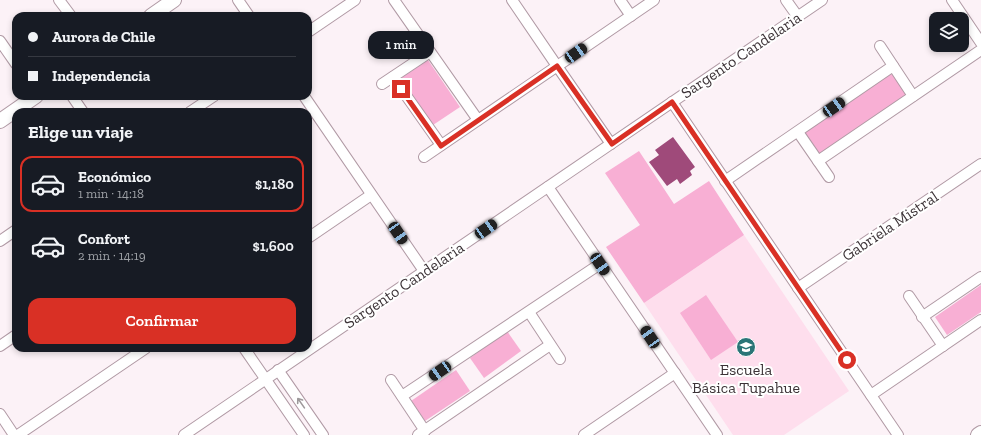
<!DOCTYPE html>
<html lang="es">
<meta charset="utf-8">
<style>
body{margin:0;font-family:"Zilla Slab",serif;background:#20242c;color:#f1f3f6;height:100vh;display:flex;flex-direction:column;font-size:15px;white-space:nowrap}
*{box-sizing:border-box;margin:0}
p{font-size:13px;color:#9ea1a6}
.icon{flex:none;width:22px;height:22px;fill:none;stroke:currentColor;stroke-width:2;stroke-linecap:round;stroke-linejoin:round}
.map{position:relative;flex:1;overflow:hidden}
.details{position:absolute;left:12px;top:108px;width:300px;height:244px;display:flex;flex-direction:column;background:#171b24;border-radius:12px;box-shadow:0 2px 6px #0003}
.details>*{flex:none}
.top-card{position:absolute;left:12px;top:12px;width:300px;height:88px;border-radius:12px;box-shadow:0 2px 6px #0003;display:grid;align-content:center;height:88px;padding:0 16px;background:#171b24}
.tools{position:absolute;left:929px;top:12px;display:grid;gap:8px}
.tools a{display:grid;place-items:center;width:40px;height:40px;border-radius:8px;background:#171b24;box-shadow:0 2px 6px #0003;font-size:20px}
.end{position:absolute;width:18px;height:18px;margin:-9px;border:5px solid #d93025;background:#fff;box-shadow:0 0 0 2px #fff}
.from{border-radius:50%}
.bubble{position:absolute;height:28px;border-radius:12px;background:#171b24;box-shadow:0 2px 6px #0003;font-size:13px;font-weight:600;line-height:28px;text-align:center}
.car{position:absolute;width:12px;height:24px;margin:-12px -6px;border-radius:5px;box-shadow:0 0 3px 1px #0007;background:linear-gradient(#222 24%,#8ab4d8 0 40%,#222 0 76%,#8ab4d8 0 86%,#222 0)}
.top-card b{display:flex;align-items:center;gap:14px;height:38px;font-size:15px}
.top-card b+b{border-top:1px solid #363941}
.top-card i{width:10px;height:10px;background:#f1f3f6}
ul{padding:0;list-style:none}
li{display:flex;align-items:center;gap:12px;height:56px;margin:0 8px 6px;padding:0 8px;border:2px solid transparent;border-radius:12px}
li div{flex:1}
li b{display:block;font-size:15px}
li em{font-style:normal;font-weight:600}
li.current{border-color:#d93025}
li>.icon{width:36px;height:36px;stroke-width:1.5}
h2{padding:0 16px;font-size:18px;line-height:48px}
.primary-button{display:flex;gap:8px;margin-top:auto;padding:8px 16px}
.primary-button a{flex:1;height:46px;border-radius:12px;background:#d93025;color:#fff;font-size:16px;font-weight:600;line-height:46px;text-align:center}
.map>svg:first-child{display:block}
.built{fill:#fedeed}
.green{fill:#f8afd4}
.building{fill:#9f4a7a}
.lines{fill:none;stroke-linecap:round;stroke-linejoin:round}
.street-casing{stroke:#b19aa5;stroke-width:12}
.secondary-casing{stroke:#b19aa5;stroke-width:16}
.street{stroke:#fff;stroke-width:10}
.secondary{stroke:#fff;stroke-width:14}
.oneway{stroke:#9e999b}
.route{stroke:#d93025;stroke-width:5}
.labels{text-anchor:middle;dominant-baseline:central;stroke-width:4;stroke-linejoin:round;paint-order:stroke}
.street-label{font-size:16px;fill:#3c3337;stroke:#fff}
.poi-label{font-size:16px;fill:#3c3337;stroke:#fff}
</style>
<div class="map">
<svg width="981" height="435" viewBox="0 0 981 435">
<rect width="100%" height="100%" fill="#fcf2f7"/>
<!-- built -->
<polygon class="built" points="744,235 849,391 784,435 733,435 644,303"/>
<!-- green -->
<g class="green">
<polygon points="428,60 460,107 433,125 401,78"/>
<polygon points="889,74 896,75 906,92 904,97 821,153 814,153 804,137 805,132"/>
<polygon points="639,151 674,204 709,181 744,235 644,303 606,247 640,225 605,173"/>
<polygon points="981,285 981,312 947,335 935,317"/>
<polygon points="706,295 738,342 711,360 680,313"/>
<polygon points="507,331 521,351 484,378 470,358"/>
<polygon points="456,370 470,391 425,421 411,401"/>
</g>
<!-- building -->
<polygon class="building" points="673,137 695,167 690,171 692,175 680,184 677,179 667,186 649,162 659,155 655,150"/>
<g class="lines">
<!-- street casing -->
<g class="street-casing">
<g id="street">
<polyline points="59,0 71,16"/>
<polyline points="238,0 249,16"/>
<polyline points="394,0 478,120"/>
<polyline points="512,0 557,66 611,144"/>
<polyline points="620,0 631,16"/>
<polyline points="786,0 798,17"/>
<polyline points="952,0 981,43"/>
<polyline points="308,32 355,0"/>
<polyline points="0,41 16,64"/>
<polyline points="880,46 913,96"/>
<polyline points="393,77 441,145"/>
<polyline points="382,84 430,52"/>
<polyline points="72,96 83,112"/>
<polyline points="304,96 424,271"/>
<polyline points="672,102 898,435"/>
<polyline points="190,112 214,96"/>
<polyline points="798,132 829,177"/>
<polyline points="424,157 654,0"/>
<polyline points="818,161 981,50"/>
<polyline points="725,181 893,66"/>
<polyline points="548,187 717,435"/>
<polyline points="308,238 371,195"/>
<polyline points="0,241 16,230"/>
<polyline points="798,288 981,164"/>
<polyline points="909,296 943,346"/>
<polyline points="529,312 560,359"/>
<polyline points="922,317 981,277"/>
<polyline points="0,346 16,335"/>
<polyline points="244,348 304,435"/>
<polyline points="278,370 323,435"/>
<polyline points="391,380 425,431"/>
<polyline points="871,395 981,320"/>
<polyline points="402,396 600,264"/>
<polyline points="0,414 14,435"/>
<polyline points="18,435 146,348"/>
<polyline points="184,435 822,0"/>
<polyline points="418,435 550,345"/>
<polyline points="584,435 675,373"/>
</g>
</g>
<!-- secondary casing -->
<g class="secondary-casing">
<g id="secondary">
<polyline points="151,16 174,0"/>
<polyline points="0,121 36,96"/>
<polyline points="978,435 981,433"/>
</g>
</g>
<!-- street -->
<use href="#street" class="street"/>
<!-- secondary -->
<use href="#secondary" class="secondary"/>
</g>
<!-- one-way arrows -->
<defs><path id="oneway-shaft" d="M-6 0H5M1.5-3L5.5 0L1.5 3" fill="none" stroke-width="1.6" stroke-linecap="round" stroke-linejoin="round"/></defs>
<use class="oneway" href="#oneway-shaft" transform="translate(301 403) rotate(-125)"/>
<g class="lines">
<!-- route -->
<polyline class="route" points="401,89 441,146 557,66 612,144 672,102 847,360"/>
</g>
<!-- icons -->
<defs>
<g id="school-disc" transform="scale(1)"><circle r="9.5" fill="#2a7577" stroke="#fff"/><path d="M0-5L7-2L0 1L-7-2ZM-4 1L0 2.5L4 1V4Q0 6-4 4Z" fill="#fff"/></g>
</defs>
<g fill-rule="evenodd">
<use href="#school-disc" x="746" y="347"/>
</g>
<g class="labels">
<!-- street labels -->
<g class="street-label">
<text transform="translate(741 55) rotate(-34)">Sargento Candelaria</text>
<text transform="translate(890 226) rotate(-34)">Gabriela Mistral</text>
<text transform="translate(404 285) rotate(-34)">Sargento Candelaria</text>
</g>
<!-- poi labels -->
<g class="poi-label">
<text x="746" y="369">Escuela<tspan x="746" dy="18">Básica Tupahue</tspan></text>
</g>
</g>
</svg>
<div class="tools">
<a><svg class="icon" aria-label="layers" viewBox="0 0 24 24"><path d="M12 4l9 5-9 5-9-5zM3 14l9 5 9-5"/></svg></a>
</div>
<i class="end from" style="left:847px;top:360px"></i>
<i class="end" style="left:401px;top:89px"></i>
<div class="bubble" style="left:368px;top:31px;width:66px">1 min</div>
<i class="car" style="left:576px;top:53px;rotate:56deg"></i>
<i class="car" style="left:834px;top:107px;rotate:55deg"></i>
<i class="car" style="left:486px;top:229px;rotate:56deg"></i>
<i class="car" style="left:398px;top:233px;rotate:146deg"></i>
<i class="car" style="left:600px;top:264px;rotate:146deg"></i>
<i class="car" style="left:650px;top:337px;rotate:326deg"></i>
<i class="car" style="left:440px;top:371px;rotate:236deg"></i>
<div class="top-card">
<b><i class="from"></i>Aurora de Chile</b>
<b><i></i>Independencia</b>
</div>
<section class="details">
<h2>Elige un viaje</h2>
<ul>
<li class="current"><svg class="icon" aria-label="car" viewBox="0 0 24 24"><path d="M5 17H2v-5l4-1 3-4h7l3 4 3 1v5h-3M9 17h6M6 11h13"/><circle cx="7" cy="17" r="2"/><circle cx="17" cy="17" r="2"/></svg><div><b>Económico</b><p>1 min · 14:18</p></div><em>$1,180</em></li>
<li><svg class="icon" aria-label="car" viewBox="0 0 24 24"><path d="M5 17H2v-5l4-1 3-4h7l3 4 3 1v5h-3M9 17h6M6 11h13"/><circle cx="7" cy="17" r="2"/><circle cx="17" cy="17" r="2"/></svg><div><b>Confort</b><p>2 min · 14:19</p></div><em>$1,600</em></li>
</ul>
<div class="primary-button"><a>Confirmar</a></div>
</section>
</div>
